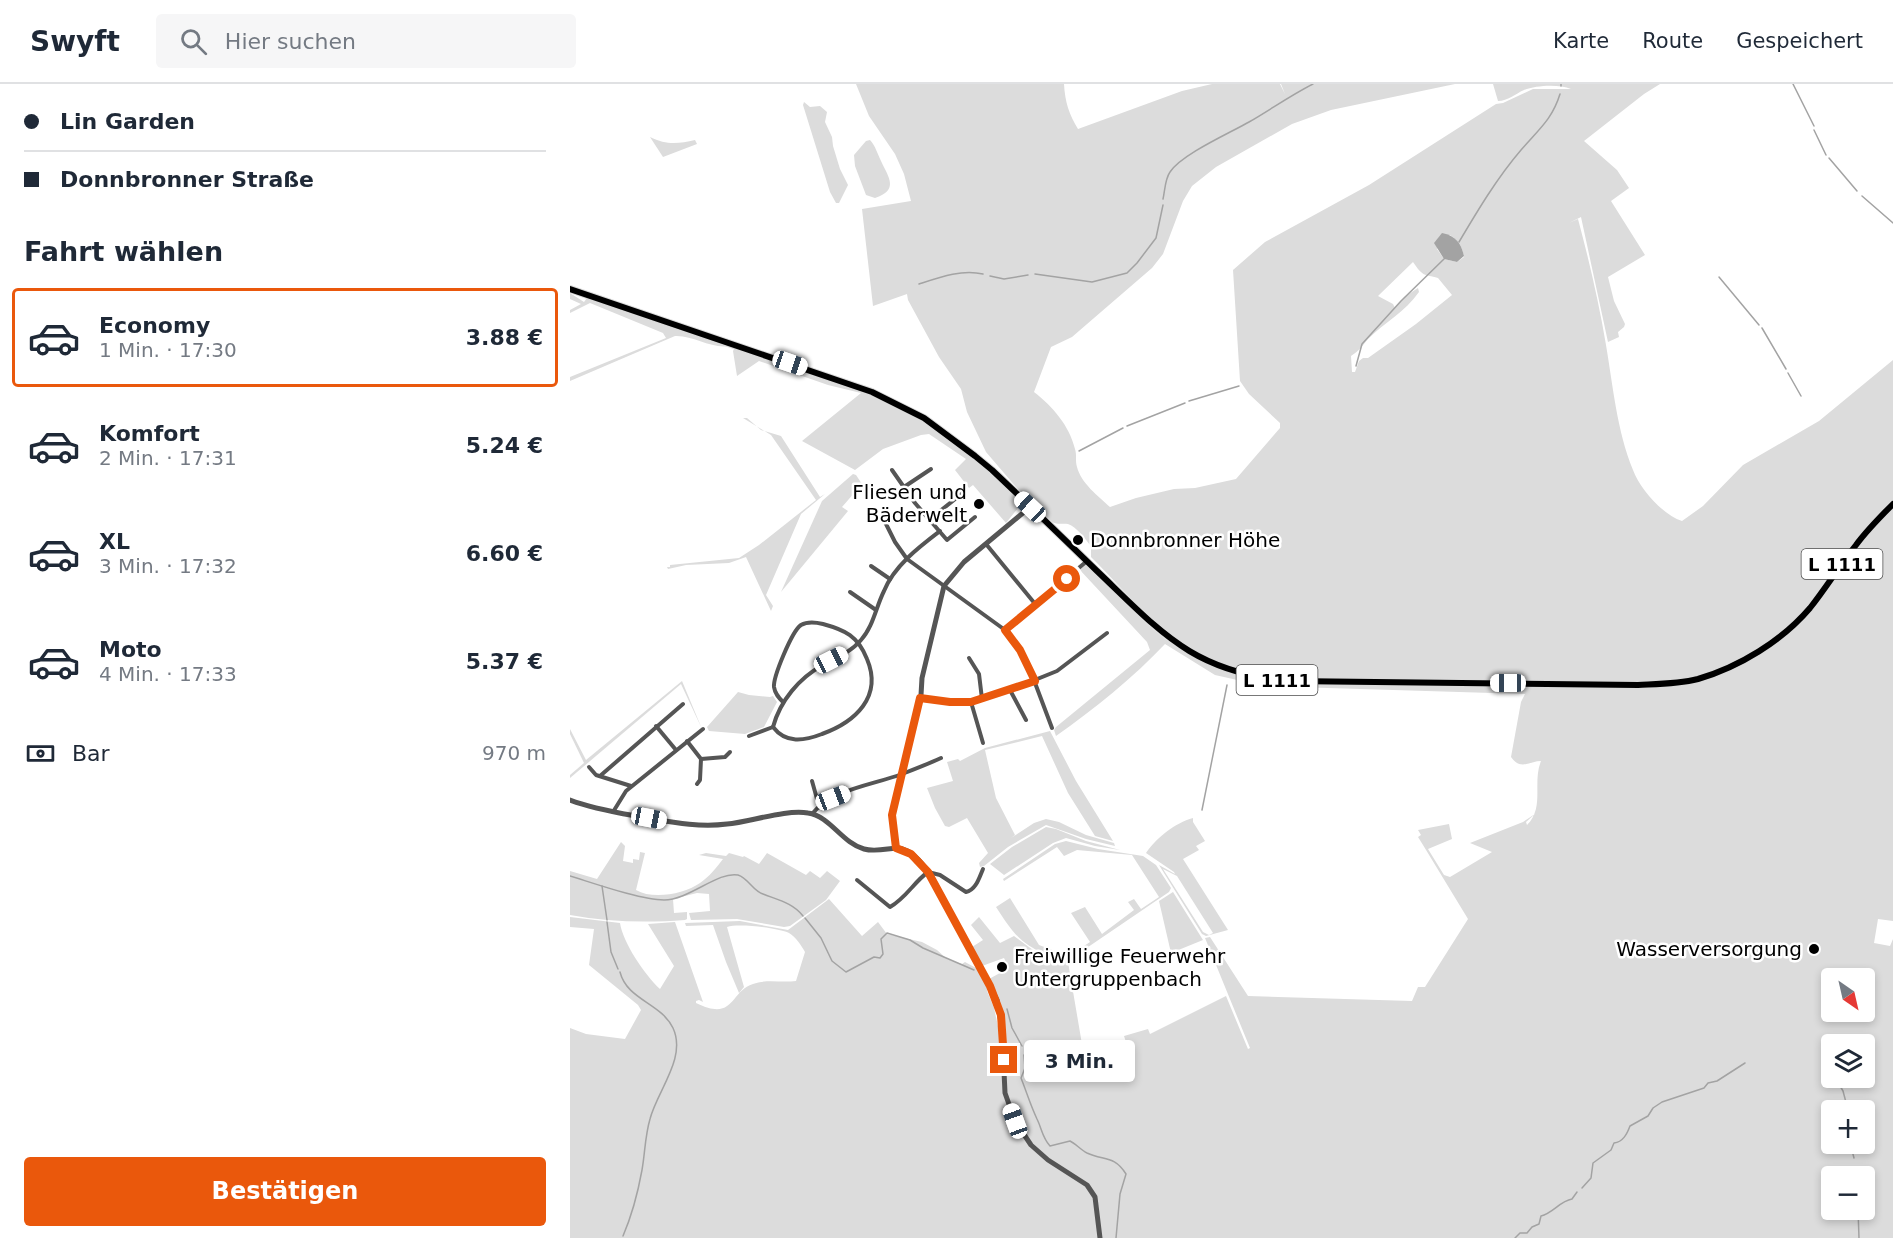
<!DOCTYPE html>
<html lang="de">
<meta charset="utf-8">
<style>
body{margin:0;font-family:"DejaVu Sans",sans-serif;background:#f6f6f7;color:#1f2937;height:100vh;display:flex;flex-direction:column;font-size:22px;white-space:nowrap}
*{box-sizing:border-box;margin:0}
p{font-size:20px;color:#747a83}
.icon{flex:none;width:33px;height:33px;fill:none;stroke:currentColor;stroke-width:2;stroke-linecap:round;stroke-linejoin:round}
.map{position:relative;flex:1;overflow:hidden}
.sheet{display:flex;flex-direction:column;background:#fff;width:570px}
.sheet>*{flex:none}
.banner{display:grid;align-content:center;height:132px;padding:0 24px;background:#fff}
.needle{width:39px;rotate:146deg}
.controls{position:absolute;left:1251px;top:884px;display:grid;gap:12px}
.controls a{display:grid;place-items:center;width:54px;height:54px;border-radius:6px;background:#fff;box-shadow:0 3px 9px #0003;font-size:30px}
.end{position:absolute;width:27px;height:27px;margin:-14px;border:8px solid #ea580c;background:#fff;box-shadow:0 0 0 3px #fff}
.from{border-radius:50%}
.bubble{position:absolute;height:42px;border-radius:6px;background:#fff;box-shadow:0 3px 9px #0003;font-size:20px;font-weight:600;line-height:42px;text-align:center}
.car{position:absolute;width:18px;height:36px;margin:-18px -9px;border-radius:8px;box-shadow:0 0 4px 2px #0007;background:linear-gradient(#fff 24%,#345 0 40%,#fff 0 76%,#345 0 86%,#fff 0)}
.banner b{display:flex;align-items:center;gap:21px;height:57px;font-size:22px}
.banner b+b{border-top:2px solid #e0e1e3}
.banner i{width:15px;height:15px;background:#1f2937}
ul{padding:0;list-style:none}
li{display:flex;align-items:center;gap:18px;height:99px;margin:0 12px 9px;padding:0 12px;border:3px solid transparent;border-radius:6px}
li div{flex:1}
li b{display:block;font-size:22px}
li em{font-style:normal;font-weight:600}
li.active{border-color:#ea580c}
li>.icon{width:54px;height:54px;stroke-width:1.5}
h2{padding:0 24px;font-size:27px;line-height:72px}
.pay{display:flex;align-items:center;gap:15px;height:66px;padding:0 24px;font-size:22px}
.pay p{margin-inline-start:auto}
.cta{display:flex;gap:12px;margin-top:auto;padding:12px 24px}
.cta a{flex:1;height:69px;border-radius:6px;background:#ea580c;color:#fff;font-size:24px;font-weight:600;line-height:69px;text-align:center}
header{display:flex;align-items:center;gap:36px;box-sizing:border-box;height:84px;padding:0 30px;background:#fff;border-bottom:2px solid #e0e1e3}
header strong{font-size:28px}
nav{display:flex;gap:33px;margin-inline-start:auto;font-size:21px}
.search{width:420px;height:54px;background:#f6f6f7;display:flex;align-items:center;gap:15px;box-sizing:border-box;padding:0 21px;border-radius:6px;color:#747a83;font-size:22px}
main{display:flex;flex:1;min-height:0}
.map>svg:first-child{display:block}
.green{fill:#dcdcdc;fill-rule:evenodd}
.water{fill:#a3a3a3}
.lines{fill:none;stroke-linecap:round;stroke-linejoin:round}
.stream{stroke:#a3a3a3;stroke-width:1.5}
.primary-casing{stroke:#dbdbdb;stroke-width:8}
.minor{stroke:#555;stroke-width:4}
.tertiary{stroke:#555;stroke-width:5}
.primary{stroke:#000;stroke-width:6}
.route{stroke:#ea580c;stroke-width:8}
.poi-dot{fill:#000;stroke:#fff;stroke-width:2}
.labels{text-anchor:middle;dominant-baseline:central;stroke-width:5;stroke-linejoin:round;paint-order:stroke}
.shield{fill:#fff;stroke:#4c4c4c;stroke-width:1.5}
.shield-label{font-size:18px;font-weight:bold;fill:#000}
.poi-label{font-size:20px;fill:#000;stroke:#fff;text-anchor:end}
</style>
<header>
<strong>Swyft</strong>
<div class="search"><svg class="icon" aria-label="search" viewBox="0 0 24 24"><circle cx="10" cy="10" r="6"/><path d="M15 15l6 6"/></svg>Hier suchen</div>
<nav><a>Karte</a><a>Route</a><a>Gespeichert</a></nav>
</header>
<main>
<section class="sheet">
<div class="banner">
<b><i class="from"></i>Lin Garden</b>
<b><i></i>Donnbronner Straße</b>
</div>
<h2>Fahrt wählen</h2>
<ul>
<li class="active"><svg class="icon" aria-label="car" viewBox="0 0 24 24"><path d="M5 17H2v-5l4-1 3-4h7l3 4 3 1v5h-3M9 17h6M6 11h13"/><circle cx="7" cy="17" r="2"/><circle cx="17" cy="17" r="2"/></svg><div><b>Economy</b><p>1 Min. · 17:30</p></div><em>3.88 €</em></li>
<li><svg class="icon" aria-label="car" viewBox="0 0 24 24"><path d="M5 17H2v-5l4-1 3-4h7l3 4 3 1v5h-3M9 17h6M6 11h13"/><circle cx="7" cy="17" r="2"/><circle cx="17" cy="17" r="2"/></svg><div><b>Komfort</b><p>2 Min. · 17:31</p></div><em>5.24 €</em></li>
<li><svg class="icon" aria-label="car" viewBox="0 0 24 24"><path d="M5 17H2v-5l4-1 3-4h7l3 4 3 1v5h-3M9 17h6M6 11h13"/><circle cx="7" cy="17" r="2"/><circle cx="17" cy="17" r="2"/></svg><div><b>XL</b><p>3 Min. · 17:32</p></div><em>6.60 €</em></li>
<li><svg class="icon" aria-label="car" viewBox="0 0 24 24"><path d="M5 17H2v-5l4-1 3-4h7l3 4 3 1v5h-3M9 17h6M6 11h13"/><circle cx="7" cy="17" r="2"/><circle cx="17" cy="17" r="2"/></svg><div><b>Moto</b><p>4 Min. · 17:33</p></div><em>5.37 €</em></li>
</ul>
<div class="pay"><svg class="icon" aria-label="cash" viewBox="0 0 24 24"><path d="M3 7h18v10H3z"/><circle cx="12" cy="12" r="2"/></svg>Bar<p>970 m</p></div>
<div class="cta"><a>Bestätigen</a></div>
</section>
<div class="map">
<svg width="1323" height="1154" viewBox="0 0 1323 1154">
<rect width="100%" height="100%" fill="#fff"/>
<!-- green -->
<g class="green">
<path d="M286 0H494C495 18 499 30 508 45L612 7 642 0H710L715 10 711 0H885L761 26 722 40 646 83 622 102 613 117 593 170 582 184 502 253 481 263 464 308C483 323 499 341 505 365 507 371 505 377 507 383 511 399 528 412 540 423L566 414 604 405 625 404 666 395 710 344V339L679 310 670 297 663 186 695 158 799 101 926 20 933 19 963 5H1001C989 0 967 1 954 6 945 10 938 17 928 17L923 0H1090L1074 10 1014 57 1047 86 1059 104 1041 117 1075 171 1038 193 1044 217 1055 240 1054 243 1048 248 1049 253 1038 258 1011 133 999 139 1008 135C1019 176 1029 219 1036 261 1043 302 1047 347 1063 386 1070 405 1093 431 1112 437L1133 422 1173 381 1249 337 1323 276V837L1308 835 1304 859 1320 862 1323 855V1154H0V944L16 950 55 955 71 926 68 921 19 881 24 845 0 843V833L50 839C53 859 75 891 90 905L104 882 78 840 105 838 133 918 129 916 126 917V919C165 938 159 908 183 900 196 895 212 899 226 897L235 868C231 861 226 853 219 849 208 844 169 839 157 843L174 903 169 909 156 878 143 841 116 842 115 839 170 837 218 846 259 815 292 852 308 838 317 850 352 858 367 866 377 875 392 880 395 878 406 884 418 900 417 907 424 924 429 947 434 945C436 929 427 910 419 895L439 884 434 874 412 882 402 863 413 856 401 841 409 833 430 859 444 852 463 866 498 878 514 972 518 979 557 961 554 952 578 945 580 950 656 912 678 965 680 964 635 854 640 853 678 912 842 917 848 903H855L898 835 853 761 848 753 851 751 848 746 879 740 882 755 858 765 874 791 880 793 922 768 900 759 953 738 965 730 956 738 957 741C975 723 962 699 971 677 959 677 951 687 941 673L951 618 955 610 694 602 645 591 595 560C564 593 523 626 486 652L484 646 486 643 580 566 577 558 509 485 517 478C547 509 577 546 615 568 675 604 734 599 802 600 849 600 896 601 944 601L957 604 959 597 718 595C691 592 663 587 638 575 591 552 557 509 521 473V462C515 455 507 443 498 440 492 439 488 441 482 438L446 403 416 368 397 328 391 305 369 273 338 216 337 210 303 222 292 125 341 117 334 90 325 70 299 32ZM880 151C889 157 892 162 894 173L887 178 874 175 867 165ZM843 178C853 193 854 190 868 194L882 211 846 240 798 274H793L789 277 785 288H782L781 272C789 267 792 262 798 255 815 238 835 228 849 208L848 204 834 213 825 224 823 220 808 212ZM1262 894H1294V927H1262ZM1262 960H1294V993H1262ZM1262 1026H1294V1059H1262ZM1262 1092H1294V1125H1262Z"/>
<polygon points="234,18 240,23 250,22 257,28 255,38 262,53 263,62 270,85 278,101 269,119 266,119 260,108 233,21"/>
<path d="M80 53C96 61 108 60 125 56L127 60 93 73Z"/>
<path d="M300 56C306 63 307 69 311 77 319 94 329 106 305 114L296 111 285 82 284 71 296 57Z"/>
<path d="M0 209 14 218 17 214 23 216 159 262C141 265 123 251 105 252L0 297V293L96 254 93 249 20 219 0 229V226L11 220 0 215Z"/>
<path d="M164 265H172C233 286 296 304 352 336 388 357 419 387 448 415V424L436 439 403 401 399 404 385 386 396 375 359 350 351 351 313 365 285 386 232 357 291 309 258 301 189 277 167 292 163 267Z"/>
<polygon points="173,334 177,334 191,346 211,352 250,413 255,410 231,430 196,511 203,522 201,527 176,473 159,479 116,481 98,485 97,483 100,483 100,481 169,474 189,461 246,416 201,351"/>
<polygon points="283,390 286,391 292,400 272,423 278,427 211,508 252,417"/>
<polygon points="112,597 132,645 111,600 0,694 0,691 14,679 0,650 0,645 16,676"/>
<polygon points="168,608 179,611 200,613 203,612 207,618 194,643 175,650 139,647 137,643"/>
<polygon points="480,647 506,697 543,757 525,752 498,709 472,652 415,666 426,714 445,751 441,754 464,739 476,735 489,738 516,751 544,759 545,762 516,755 476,741 438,763 414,782 410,783 409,779 418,769 397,734 379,743 375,742 365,724 357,704 383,697 377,678 388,675 390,677 415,664"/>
<path d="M623 734V738L635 757 626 762 629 766 613 775 658 846 636 852 632 850 589 781 605 790 604 788 576 769C586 754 605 739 623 734ZM593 785 607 792 643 849 639 851 633 848Z"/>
<polygon points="476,743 486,745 516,757 550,766 525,762 496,754 483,759 434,791 420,780 442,763"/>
<path d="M496 757 528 765 573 772 586 781 601 804 599 808 499 876 495 877C455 864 448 857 426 823L440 814 469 861 485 867 496 874 520 858 501 829 515 823 532 850 564 826 558 818 564 815 571 825 589 813 562 771 507 766 494 772 487 763 434 797 433 795 485 760Z"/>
<path d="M51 758 55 762 53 777 63 779V775L69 776 70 768 75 769 66 806C83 816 114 810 130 799 139 793 147 783 153 775L129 771 136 769 156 772 159 769 173 773 174 772 189 780 197 769 236 791 240 787 250 794 257 787 270 797 256 816 220 842 214 843 167 835 121 836 119 829 140 827 139 810 127 809 103 815 104 829 117 828V835L115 836C76 839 38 838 0 831V787L27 795Z"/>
<polygon points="603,808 633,856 601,869 589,817"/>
</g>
<!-- water -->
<path class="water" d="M872 149C886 152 891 159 894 172L887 178 874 175 864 159Z"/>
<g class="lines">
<!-- stream -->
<g class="stream">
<polyline points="1223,0 1244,42"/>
<polyline points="991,2 991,0"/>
<polyline points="1244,46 1256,71"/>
<polyline points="1259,74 1287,107"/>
<polyline points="1292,112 1323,139"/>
<path d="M593 115C595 106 595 95 600 88 612 70 660 49 679 38 700 26 721 11 743 0"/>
<path d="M889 158C908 126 927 94 951 66 968 46 982 36 990 10"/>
<polyline points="465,190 522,198 557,189 567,179 586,154 593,121"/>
<polyline points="420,192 434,195 458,191"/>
<polyline points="1149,193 1189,241"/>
<path d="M349 200C370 193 392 185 413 190"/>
<polyline points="1192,244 1216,285"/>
<polyline points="786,282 792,260 831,217 874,175"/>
<polyline points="1218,289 1231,312"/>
<polyline points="619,317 669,302"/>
<polyline points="557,342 615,319"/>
<polyline points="509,367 553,344"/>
<polyline points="632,726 657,601"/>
<path d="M0 792C23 799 71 816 94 816 119 816 148 787 168 791 178 794 183 807 193 810 208 816 223 819 233 832"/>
<polyline points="32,802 37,836"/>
<polyline points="235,834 251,854 262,877 276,888 304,873 310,874 313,870 311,855 317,849 340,856 353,864 404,886"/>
<polyline points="37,838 41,868 48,885"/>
<path d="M50 888C57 916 91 919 103 944 117 974 87 1007 80 1035 75 1052 75 1069 72 1086 68 1108 62 1131 53 1152"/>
<polyline points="437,925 442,944 452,962"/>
<path d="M454 971 455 984 451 994C457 1009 460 1020 467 1035 472 1045 472 1053 480 1062L500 1057C506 1060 511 1066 517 1069 534 1077 544 1071 556 1090L550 1110 546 1154"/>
<polyline points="1266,995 1273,1007 1278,1026"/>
<polyline points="1280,1059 1284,1074"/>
<polyline points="1289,1088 1289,1092"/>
<path d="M1012 1104 1021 1094 1023 1079 1041 1066 1044 1059C1053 1058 1057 1050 1060 1042L1078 1032 1083 1024 1092 1018 1134 1004 1138 999 1147 997 1175 979"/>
<polyline points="1288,1125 1289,1154"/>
<path d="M945 1154 950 1149H957L962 1143 969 1140 971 1132C983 1129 990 1117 1002 1115L1007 1108"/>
</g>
<!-- primary casing -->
<g class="primary-casing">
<path id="primary" d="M0 205 302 308 354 334 405 372 422 386C457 419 492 453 527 487 592 549 623 588 719 597L1068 601C1088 600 1108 600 1128 595 1169 583 1212 557 1240 524 1256 504 1270 481 1286 461 1297 446 1310 433 1323 420"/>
</g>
<!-- minor -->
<g class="minor">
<polyline points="322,386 345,419 377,456 405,433"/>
<polyline points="334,403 361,385"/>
<polyline points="360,435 394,408"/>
<polyline points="314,436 325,458 337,475 435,546 450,566 459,583 482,644"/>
<polyline points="416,460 466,521"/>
<polyline points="301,482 320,495"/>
<polyline points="280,508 306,526"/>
<polyline points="435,546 517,477"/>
<polyline points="399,574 409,590 412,615"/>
<polyline points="440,606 456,636"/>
<polyline points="350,614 379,618 401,618 440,606 487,587 537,549"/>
<polyline points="401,618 413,659"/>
<polyline points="86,642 106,666"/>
<path d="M203 643C216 660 234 657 252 650 285 638 313 613 297 575 288 552 275 546 253 540 245 538 238 537 231 541 222 547 203 593 204 603 205 610 209 614 213 618"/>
<path d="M203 643C210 617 229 594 253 581 266 574 281 568 291 556 303 543 306 523 314 507 324 482 349 463 370 447"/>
<polyline points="179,652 203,643"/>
<polyline points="117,657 131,675 130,696 127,700"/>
<polyline points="131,675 155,673 160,668"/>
<polyline points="19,683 26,691 61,702"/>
<polyline points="30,692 113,620"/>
<polyline points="242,697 249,722"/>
<polyline points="43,728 56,707 133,645"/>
<path d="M242 730C262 705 303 701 332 690 345 685 358 680 371 674"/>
<path d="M287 796 320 823C336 814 344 798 358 788L370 791 396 808C406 806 409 794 413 785"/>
</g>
<!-- tertiary -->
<g class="tertiary">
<path d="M0 716C21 724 44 728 66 732 97 737 126 744 157 740 180 738 216 725 238 729 260 732 272 759 294 765 305 768 315 765 326 764 344 764 357 786 365 799L427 916 432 944 435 1009 445 1037 461 1061 478 1076 517 1101 525 1113 530 1154"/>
<polyline points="326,764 322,731 351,611 352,594 374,502 394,478 460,423"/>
</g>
<!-- primary -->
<use href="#primary" class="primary"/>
</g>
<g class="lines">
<!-- route -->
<polyline class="route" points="434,976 431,931 420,902 358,788 341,770 326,764 322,731 350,614 380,618 401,618 465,597 450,566 435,546 497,495"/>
</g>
<!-- markers -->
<g class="poi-dot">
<circle cx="409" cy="420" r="6"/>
<circle cx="508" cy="456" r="6"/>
<circle cx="1244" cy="865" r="6"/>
<circle cx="432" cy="883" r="6"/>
</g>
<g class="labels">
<!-- shield labels -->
<g class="shield">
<rect x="1231.5" y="465" width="81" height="30" rx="4.5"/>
<rect x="666.5" y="581" width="81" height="30" rx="4.5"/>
</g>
<g class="shield-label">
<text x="1272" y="480">L 1111</text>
<text x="707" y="596">L 1111</text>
</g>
<!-- poi labels -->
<g class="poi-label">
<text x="397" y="408">Fliesen und<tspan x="397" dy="23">Bäderwelt</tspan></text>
<text x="520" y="456" text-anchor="start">Donnbronner Höhe</text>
<text x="1232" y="865">Wasserversorgung</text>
<text x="444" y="872" text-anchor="start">Freiwillige Feuerwehr<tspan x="444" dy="23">Untergruppenbach</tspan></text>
</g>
</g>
</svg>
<div class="controls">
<a><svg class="needle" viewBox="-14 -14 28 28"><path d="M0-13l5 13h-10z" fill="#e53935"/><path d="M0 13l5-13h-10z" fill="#747a83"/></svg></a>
<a><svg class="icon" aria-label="layers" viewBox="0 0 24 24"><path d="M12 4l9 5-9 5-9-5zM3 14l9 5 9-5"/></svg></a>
<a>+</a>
<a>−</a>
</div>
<i class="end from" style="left:497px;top:495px"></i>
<i class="end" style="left:434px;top:976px"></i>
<div class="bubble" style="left:454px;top:956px;width:111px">3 Min.</div>
<i class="car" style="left:220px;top:279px;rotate:109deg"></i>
<i class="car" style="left:460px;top:423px;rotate:313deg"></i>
<i class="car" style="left:261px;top:576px;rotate:63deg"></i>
<i class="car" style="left:938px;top:599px;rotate:270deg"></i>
<i class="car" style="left:263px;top:714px;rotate:69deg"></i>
<i class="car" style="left:79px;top:734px;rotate:101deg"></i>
<i class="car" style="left:445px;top:1037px;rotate:340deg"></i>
</div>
</main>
